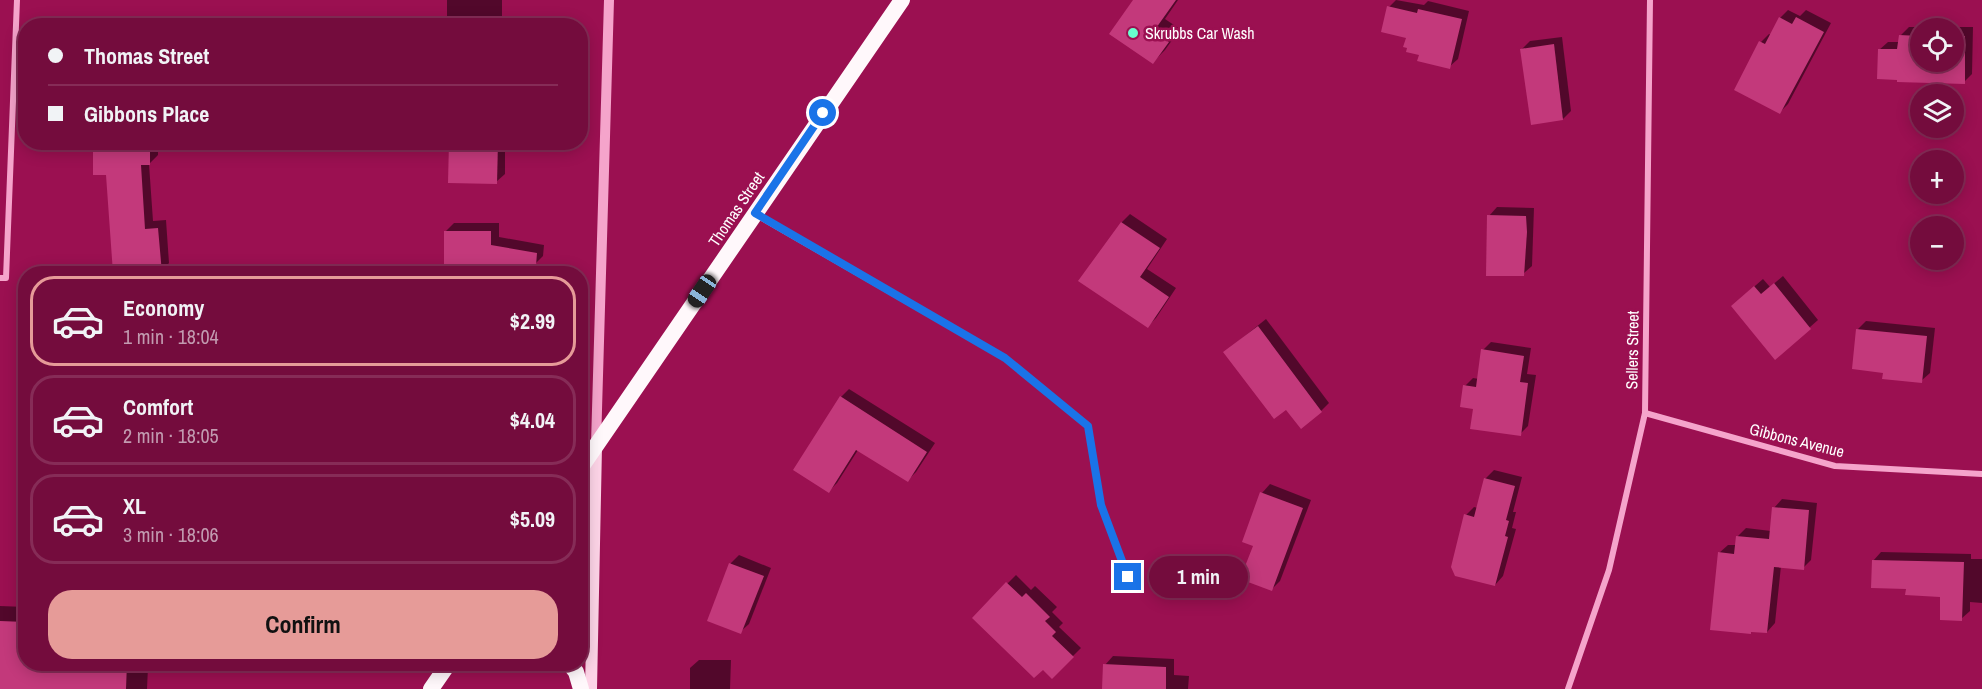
<!DOCTYPE html>
<meta charset="utf-8">
<style>
body{margin:0;font-family:"Archivo Narrow",sans-serif;background:#7c1a48;color:#f1f3f6;height:100vh;display:flex;flex-direction:column;font-size:22px;white-space:nowrap}
*{box-sizing:border-box;margin:0}
p{font-size:20px;color:#c29bb0}
.icon{flex:none;width:33px;height:33px;fill:none;stroke:currentColor;stroke-width:2;stroke-linecap:round;stroke-linejoin:round}
.map{position:relative;flex:1;overflow:hidden}
.drawer{position:absolute;left:18px;top:266px;width:570px;height:405px;display:flex;flex-direction:column;background:#740c3d;border-radius:24px;box-shadow:0 3px 15px #0003,0 0 0 2px #862c57}
.drawer>*{flex:none}
.banner{position:absolute;left:18px;top:18px;width:570px;height:132px;border-radius:24px;box-shadow:0 3px 15px #0003,0 0 0 2px #862c57;display:grid;align-content:center;height:132px;padding:0 30px;background:#740c3d}
.tools{position:absolute;left:1910px;top:18px;display:grid;gap:12px}
.tools a{display:grid;place-items:center;width:54px;height:54px;border-radius:50%;background:#740c3d;box-shadow:0 3px 15px #0003,0 0 0 2px #862c57;font-size:30px}
.end{position:absolute;width:27px;height:27px;margin:-14px;border:8px solid #1a73e8;background:#fff;box-shadow:0 0 0 3px #fff}
.from{border-radius:50%}
.bubble{position:absolute;height:42px;border-radius:21px;background:#740c3d;box-shadow:0 3px 15px #0003,0 0 0 2px #862c57;font-size:20px;font-weight:800;line-height:42px;text-align:center}
.car{position:absolute;width:18px;height:36px;margin:-18px -9px;border-radius:8px;box-shadow:0 0 4px 2px #0007;background:linear-gradient(#222 24%,#8ab4d8 0 40%,#222 0 76%,#8ab4d8 0 86%,#222 0)}
.banner b{display:flex;align-items:center;gap:21px;height:57px;font-size:22px}
.banner b+b{border-top:2px solid #862c57}
.banner i{width:15px;height:15px;background:#f1f3f6}
ul{padding:10px 0 0;list-style:none}
li{display:flex;align-items:center;gap:18px;height:90px;margin:0 12px 9px;padding:0 18px;border:3px solid #862c57;border-radius:24px}
li div{flex:1}
li b{display:block;font-size:22px}
li em{font-style:normal;font-weight:800}
li.current{border-color:#e69b98}
li>.icon{width:54px;height:54px;stroke-width:1.5}
.cta{display:flex;gap:12px;margin-top:auto;padding:12px 30px}
.cta a{flex:1;height:69px;border-radius:24px;background:#e69b98;color:#111;font-size:24px;font-weight:800;line-height:69px;text-align:center}
.map>svg:first-child{display:block}
.shadow{fill:#0007;fill-rule:evenodd}
.building{fill:#c3397b}
.lines{fill:none;stroke-linecap:round;stroke-linejoin:round}
.minor{stroke:#f5a4cb;stroke-width:6}
.tertiary{stroke:#f5a4cb;stroke-width:10}
.secondary{stroke:#fdd4e7;stroke-width:12}
.trunk{stroke:#fff8fb;stroke-width:16}
.route{stroke:#1a73e8;stroke-width:8}
.poi-dot{fill:#67ffce;stroke:#9b1051;stroke-width:2}
.labels{text-anchor:middle;dominant-baseline:central;stroke-width:5;stroke-linejoin:round;paint-order:stroke}
.poi-label{font-size:16px;fill:#fff;stroke:#9b1051;text-anchor:start}
.street-label{font-size:16px;fill:#fff;stroke:#9b1051}
</style>
<div class="map">
<svg width="1982" height="689" viewBox="0 0 1982 689">
<rect width="100%" height="100%" fill="#9b1051"/>
<!-- shadow -->
<g class="shadow">
<rect x="447" y="0" width="55" height="26"/>
<polygon points="1135,0 1178,0 1165,19 1180,29 1165,50 1153,62"/>
<polygon points="1396,0 1424,5 1428,1 1469,11 1458,59 1449,67 1421,53 1389,7"/>
<polygon points="1788,10 1800,16 1806,10 1831,23 1788,104 1779,113 1761,42 1769,34 1771,35 1780,18"/>
<path d="M1909 27H1973L1972 74 1964 82 1879 50 1888 42H1899L1900 36ZM1920 28H1953V62H1920Z"/>
<polygon points="1562,37 1571,111 1563,119 1522,49 1530,41"/>
<polygon points="95,142 158,142 158,155 149,164 153,221 166,220 169,263 161,272 114,273 107,174"/>
<polygon points="451,142 505,142 505,174 496,182"/>
<polygon points="1497,207 1534,208 1532,266 1523,274 1489,216"/>
<polygon points="1130,214 1167,239 1147,269 1176,288 1156,318 1148,326 1080,281 1122,222"/>
<polygon points="454,223 499,223 499,237 544,245 543,256 535,264 499,264 498,273 445,273 446,231"/>
<polygon points="1783,276 1818,320 1775,358 1741,298 1763,279 1770,287"/>
<polygon points="1266,319 1329,403 1321,411 1287,408 1225,352"/>
<polygon points="1866,321 1935,328 1930,373 1921,381 1884,371 1858,329"/>
<polygon points="1491,342 1531,348 1527,374 1536,375 1528,426 1520,434 1475,408 1465,386 1473,378 1479,379 1483,350"/>
<polygon points="849,389 935,443 916,472 908,480 858,450 837,483 829,491 841,397"/>
<polygon points="1494,470 1522,477 1513,512 1516,512 1512,528 1516,529 1503,576 1495,585 1466,515 1474,507 1478,508 1485,479"/>
<polygon points="1270,484 1311,500 1280,581 1272,589 1255,546 1262,493"/>
<polygon points="1782,499 1817,503 1811,560 1803,568 1781,566 1775,623 1767,632 1719,553 1728,545 1737,545 1738,536 1746,528 1771,531 1774,508"/>
<polygon points="1881,552 1971,554 1971,559 1982,559 1982,603 1970,602 1970,611 1961,619 1942,595 1907,587 1873,561"/>
<polygon points="739,555 771,568 749,624 740,632 709,620 731,563"/>
<polygon points="1016,575 1031,590 1035,586 1057,607 1052,612 1063,623 1059,627 1081,648 1052,677 1043,667 974,617"/>
<polygon points="0,606 26,607 26,663 141,663 141,667 148,667 147,689 0,689"/>
<polygon points="1113,656 1174,659 1174,675 1189,676 1188,689 1104,689 1105,665"/>
<polygon points="699,660 731,660 730,689 690,689 690,668"/>
</g>
<!-- building -->
<g class="building">
<polygon points="1133,0 1176,0 1154,31 1169,42 1153,64 1109,34"/>
<polygon points="1387,6 1417,13 1418,9 1462,19 1450,69 1417,61 1419,55 1406,52 1407,48 1403,47 1406,38 1381,32"/>
<polygon points="1779,17 1792,24 1796,17 1824,32 1780,114 1734,90 1759,41 1765,44"/>
<polygon points="1899,35 1920,36 1920,62 1953,62 1953,36 1965,36 1965,84 1897,82 1897,80 1877,79 1878,49 1897,49"/>
<polygon points="1554,44 1563,120 1531,125 1520,49"/>
<polygon points="93,142 150,142 150,165 141,165 145,229 158,228 162,273 113,273 106,175 93,175"/>
<polygon points="449,142 498,142 497,184 448,183"/>
<polygon points="1487,215 1526,216 1527,232 1524,276 1486,276"/>
<polygon points="1121,222 1160,248 1140,277 1169,297 1148,328 1078,281"/>
<polygon points="444,231 491,231 491,245 537,253 536,266 491,266 491,273 444,273"/>
<polygon points="1774,283 1811,329 1775,360 1731,306 1754,286 1761,294"/>
<polygon points="1258,326 1322,412 1301,429 1286,410 1274,419 1223,352"/>
<polygon points="1856,329 1927,336 1922,383 1882,379 1883,373 1852,369"/>
<polygon points="1481,349 1524,356 1520,382 1528,383 1521,436 1470,429 1473,409 1460,407 1463,385 1476,387"/>
<polygon points="840,396 927,452 908,482 856,450 829,493 793,470"/>
<polygon points="1484,478 1515,486 1506,520 1509,521 1505,536 1508,537 1495,586 1455,576 1451,567 1464,514 1474,517"/>
<polygon points="1260,492 1303,508 1272,591 1240,579 1253,546 1242,542"/>
<polygon points="1772,507 1809,510 1804,570 1774,567 1767,633 1751,632 1751,634 1710,630 1718,552 1734,554 1736,536 1769,539"/>
<polygon points="1872,560 1964,562 1962,621 1940,620 1940,597 1905,595 1906,589 1871,588"/>
<polygon points="729,563 764,576 741,634 707,621"/>
<polygon points="1006,582 1022,597 1026,593 1050,617 1045,621 1056,632 1052,636 1074,657 1052,679 1043,670 1034,678 972,618"/>
<polygon points="0,621 26,622 26,663 127,663 126,689 0,689"/>
<polygon points="1103,664 1166,667 1166,689 1102,689"/>
</g>
<g class="lines">
<!-- minor -->
<g class="minor">
<polyline points="755,214 1005,358 1088,426 1101,505 1128,577"/>
<polyline points="0,278 6,278 17,0"/>
<polyline points="1645,413 1835,466 1982,474"/>
<polyline points="1568,689 1609,570 1645,413 1650,0"/>
</g>
<!-- tertiary -->
<polyline class="tertiary" points="596,444 609,0"/>
<!-- secondary -->
<polyline class="secondary" points="591,689 596,447"/>
<!-- trunk -->
<g class="trunk">
<polyline points="580,469 902,0"/>
<polyline points="569,663 576,672 581,689"/>
<polyline points="431,689 449,663"/>
</g>
</g>
<g class="lines">
<!-- route -->
<polyline class="route" points="823,113 755,213 1005,358 1088,426 1101,505 1128,577"/>
</g>
<!-- markers -->
<circle class="poi-dot" cx="1133" cy="33" r="6"/>
<g class="labels">
<!-- poi labels -->
<g class="poi-label">
<text x="1145" y="33">Skrubbs Car Wash</text>
</g>
<!-- street labels -->
<g class="street-label">
<text transform="translate(736 209) rotate(-56)">Thomas Street</text>
<text transform="translate(1632 350) rotate(-89)">Sellers Street</text>
<text transform="translate(1797 440) rotate(14)">Gibbons Avenue</text>
</g>
</g>
</svg>
<div class="tools">
<a><svg class="icon" aria-label="locate" viewBox="0 0 24 24"><circle cx="12" cy="12" r="6"/><path d="M12 2v4M12 18v4M2 12h4M18 12h4"/></svg></a>
<a><svg class="icon" aria-label="layers" viewBox="0 0 24 24"><path d="M12 4l9 5-9 5-9-5zM3 14l9 5 9-5"/></svg></a>
<a>+</a>
<a>−</a>
</div>
<i class="end from" style="left:823px;top:113px"></i>
<i class="end" style="left:1128px;top:577px"></i>
<div class="bubble" style="left:1149px;top:556px;width:99px">1 min</div>
<i class="car" style="left:702px;top:291px;rotate:214deg"></i>
<div class="banner">
<b><i class="from"></i>Thomas Street</b>
<b><i></i>Gibbons Place</b>
</div>
<section class="drawer">
<ul>
<li class="current"><svg class="icon" aria-label="car" viewBox="0 0 24 24"><path d="M5 17H2v-5l4-1 3-4h7l3 4 3 1v5h-3M9 17h6M6 11h13"/><circle cx="7" cy="17" r="2"/><circle cx="17" cy="17" r="2"/></svg><div><b>Economy</b><p>1 min · 18:04</p></div><em>$2.99</em></li>
<li><svg class="icon" aria-label="car" viewBox="0 0 24 24"><path d="M5 17H2v-5l4-1 3-4h7l3 4 3 1v5h-3M9 17h6M6 11h13"/><circle cx="7" cy="17" r="2"/><circle cx="17" cy="17" r="2"/></svg><div><b>Comfort</b><p>2 min · 18:05</p></div><em>$4.04</em></li>
<li><svg class="icon" aria-label="car" viewBox="0 0 24 24"><path d="M5 17H2v-5l4-1 3-4h7l3 4 3 1v5h-3M9 17h6M6 11h13"/><circle cx="7" cy="17" r="2"/><circle cx="17" cy="17" r="2"/></svg><div><b>XL</b><p>3 min · 18:06</p></div><em>$5.09</em></li>
</ul>
<div class="cta"><a>Confirm</a></div>
</section>
</div>
